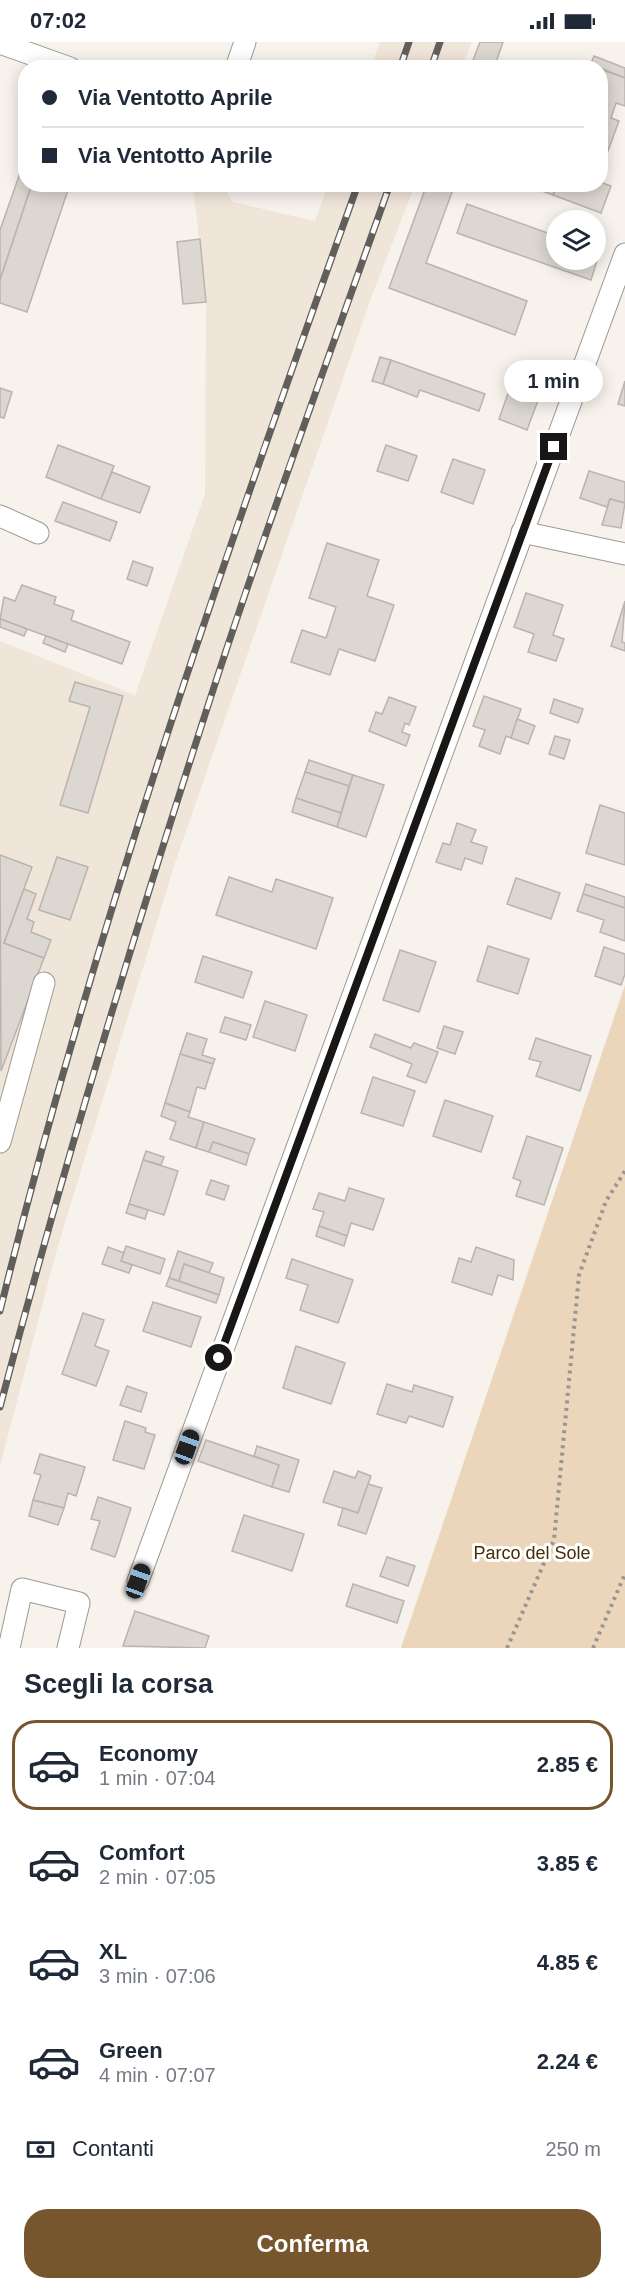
<!DOCTYPE html>
<html lang="it">
<meta charset="utf-8">
<style>
body{margin:0;font-family:Arial,sans-serif;background:#f2f2f3;color:#1f2937;height:100vh;display:flex;flex-direction:column;font-size:22px;white-space:nowrap}
*{box-sizing:border-box;margin:0}
p{font-size:20px;color:#747a83}
.icon{flex:none;width:33px;height:33px;fill:none;stroke:currentColor;stroke-width:2;stroke-linecap:round;stroke-linejoin:round}
.map{position:relative;height:1606px;overflow:hidden}
.drawer{display:flex;flex-direction:column;background:#fff;flex:1}
.drawer>*{flex:none}
.hud{position:absolute;left:18px;top:18px;width:590px;height:132px;border-radius:24px;box-shadow:0 3px 15px #0003;display:grid;align-content:center;height:132px;padding:0 24px;background:#fff}
.tools{position:absolute;left:546px;top:168px;display:grid;gap:12px}
.tools a{display:grid;place-items:center;width:60px;height:60px;border-radius:50%;background:#fff;box-shadow:0 3px 15px #0003;font-size:30px}
.end{position:absolute;width:27px;height:27px;margin:-14px;border:8px solid #191715;background:#fff;box-shadow:0 0 0 3px #fff}
.from{border-radius:50%}
.bubble{position:absolute;height:42px;border-radius:21px;background:#fff;box-shadow:0 3px 15px #0003;font-size:20px;font-weight:800;line-height:42px;text-align:center}
.car{position:absolute;width:18px;height:36px;margin:-18px -9px;border-radius:8px;box-shadow:0 0 4px 2px #0007;background:linear-gradient(#222 24%,#8ab4d8 0 40%,#222 0 76%,#8ab4d8 0 86%,#222 0)}
.hud b{display:flex;align-items:center;gap:21px;height:57px;font-size:22px}
.hud b+b{border-top:2px solid #e0e1e3}
.hud i{width:15px;height:15px;background:#1f2937}
ul{padding:0;list-style:none}
li{display:flex;align-items:center;gap:18px;height:90px;margin:0 12px 9px;padding:0 12px;border:3px solid transparent;border-radius:24px}
li div{flex:1}
li b{display:block;font-size:22px}
li em{font-style:normal;font-weight:800}
li.current{border-color:#77562d}
li>.icon{width:54px;height:54px;stroke-width:1.5}
h2{padding:0 24px;font-size:27px;line-height:72px}
.pay{display:flex;align-items:center;gap:15px;height:66px;padding:0 24px;font-size:22px}
.pay p{margin-inline-start:auto}
.action{display:flex;gap:12px;margin-top:auto;padding:12px 24px}
.action a{flex:1;height:69px;border-radius:24px;background:#77562d;color:#fff;font-size:24px;font-weight:800;line-height:69px;text-align:center}
.status{display:flex;justify-content:space-between;align-items:center;height:42px;padding:0 30px;background:#fff;direction:ltr}
.status svg{height:16px;fill:currentColor}
.map>svg:first-child{display:block}
.built{fill:#f0e5d9}
.green{fill:#ebd5bb}
.building{fill:#dcd7d1;stroke:#b9b4ae;stroke-width:1.5}
.lines{fill:none;stroke-linecap:round;stroke-linejoin:round}
.street-casing{stroke:#9e9993;stroke-width:23}
.path{stroke:#999591;stroke-width:4;stroke-dasharray:3 4.5;stroke-linecap:butt}
.street{stroke:#fff;stroke-width:21}
.rail-casing{stroke:#615e5b;stroke-width:7}
.rail{stroke:#fff;stroke-width:4.5;stroke-dasharray:14;stroke-linecap:butt}
.route{stroke:#191715;stroke-width:8}
.labels{text-anchor:middle;dominant-baseline:central;stroke-width:6;stroke-linejoin:round;paint-order:stroke}
.park-label{font-size:18px;fill:#482d04;stroke:#fff}
</style>
<div class="status"><b>07:02</b><svg viewBox="0 0 49 12"><path d="M0 12V9h3v3zM5 12V6h3v6zM10 12V3h3v9zM15 12V0h3v12zM26 1h20v11H26zM47 4h2v5h-2z"/></svg></div>
<div class="map">
<svg width="625" height="1606" viewBox="0 0 625 1606">
<rect width="100%" height="100%" fill="#f7f2ec"/>
<!-- built -->
<g class="built">
<polygon points="380,0 472,0 462,25 371,25"/>
<polygon points="193,143 224,143 232,160 315,179 328,143 415,143 371,256 175,821 57,1207 0,1424 0,599 135,653 205,452 206,260"/>
</g>
<!-- green -->
<polygon class="green" points="625,943 625,1606 401,1606"/>
<!-- building -->
<g class="building">
<polygon points="480,0 503,0 494,26 470,26"/>
<polygon points="594,14 625,26 625,36 600,26 589,26"/>
<polygon points="600,27 625,36 625,64 616,61 611,76 619,79 609,106 600,102"/>
<polygon points="600,102 609,106 606,115 600,113"/>
<polygon points="26,114 26,142 32,142 0,238 0,188"/>
<polygon points="600,140 611,144 601,171 553,153 557,142 600,142"/>
<polygon points="32,142 70,142 27,270 0,261 0,238"/>
<polygon points="427,142 455,142 426,221 527,259 515,293 389,246"/>
<polygon points="523,142 557,142 553,153"/>
<polygon points="467,162 556,194 556,218 596,218 596,208 600,209 591,238 457,191"/>
<polygon points="200,197 206,260 183,262 177,200"/>
<polygon points="380,315 391,318 383,342 372,339"/>
<polygon points="391,318 485,352 479,369 420,348 417,355 383,342"/>
<polygon points="517,326 546,337 527,388 499,377"/>
<polygon points="625,339 625,364 618,362"/>
<polygon points="0,346 12,350 4,376 0,375"/>
<polygon points="58,403 114,424 101,457 46,435"/>
<polygon points="386,403 417,414 408,439 377,429"/>
<polygon points="453,417 485,428 473,462 441,450"/>
<polygon points="589,429 625,440 625,461 610,457 607,465 580,456"/>
<polygon points="112,430 150,445 140,471 101,457"/>
<polygon points="610,457 625,461 621,486 602,483"/>
<polygon points="63,460 117,480 110,499 55,479"/>
<polygon points="327,501 379,518 367,554 394,563 375,619 339,607 330,633 291,620 302,588 326,596 336,565 309,556"/>
<polygon points="133,519 153,526 147,544 127,537"/>
<polygon points="22,543 56,555 54,562 74,569 71,578 130,600 122,622 0,577 4,555 15,559"/>
<polygon points="526,551 563,563 553,593 564,597 556,619 528,610 534,592 514,585"/>
<polygon points="625,559 622,600 625,601 625,609 611,604"/>
<polygon points="0,577 27,587 24,594 0,585"/>
<polygon points="46,594 68,602 65,610 43,601"/>
<polygon points="75,640 123,654 88,771 60,763 90,665 69,659"/>
<polygon points="484,654 521,667 511,696 506,694 500,712 479,704 485,688 473,684"/>
<polygon points="389,655 416,665 409,683 405,681 402,690 410,693 406,704 369,689 376,670 382,672"/>
<polygon points="554,657 583,667 578,681 550,671"/>
<polygon points="517,677 535,684 528,702 511,696"/>
<polygon points="555,694 570,698 564,717 549,712"/>
<polygon points="309,718 353,733 349,744 305,730"/>
<polygon points="305,730 349,744 341,771 296,756"/>
<polygon points="353,733 384,743 366,795 337,785"/>
<polygon points="296,756 341,771 337,785 292,770"/>
<polygon points="600,763 625,771 625,823 586,811"/>
<polygon points="457,781 476,788 471,800 487,805 482,822 465,816 461,828 436,820 443,801 450,803"/>
<polygon points="0,813 32,825 4,901 44,916 1,1029"/>
<polygon points="57,815 88,825 70,878 39,868"/>
<polygon points="229,835 272,850 276,837 333,856 316,907 216,873"/>
<polygon points="516,836 560,851 551,877 507,862"/>
<polygon points="586,842 625,855 625,866 583,852"/>
<polygon points="24,847 36,852 27,877 34,880 31,890 51,898 44,916 4,901"/>
<polygon points="583,852 625,866 625,899 600,890 604,878 577,869"/>
<polygon points="488,904 529,917 518,952 477,939"/>
<polygon points="604,905 625,912 625,932 621,943 595,934"/>
<polygon points="400,908 436,920 419,970 383,958"/>
<polygon points="203,914 252,930 243,956 195,940"/>
<polygon points="265,959 307,973 295,1009 253,995"/>
<polygon points="225,975 251,983 246,998 220,990"/>
<polygon points="444,984 463,990 455,1012 437,1006"/>
<polygon points="187,991 207,997 202,1013 215,1017 213,1022 180,1012"/>
<polygon points="375,992 411,1006 414,1001 438,1010 426,1041 407,1034 412,1022 370,1005"/>
<polygon points="536,996 591,1014 580,1049 536,1034 541,1020 529,1017"/>
<polygon points="180,1012 213,1022 205,1047 197,1045 190,1070 165,1061"/>
<polygon points="373,1035 415,1049 403,1084 361,1071"/>
<polygon points="445,1058 493,1074 481,1110 433,1094"/>
<polygon points="165,1061 190,1070 188,1075 204,1080 196,1106 170,1097 176,1080 161,1074"/>
<polygon points="204,1080 255,1097 249,1112 213,1100 209,1110 196,1106"/>
<polygon points="527,1094 563,1106 544,1163 516,1154 521,1139 513,1136"/>
<polygon points="213,1100 249,1112 246,1123 209,1110"/>
<polygon points="146,1109 164,1115 161,1123 143,1118"/>
<polygon points="143,1118 178,1129 164,1173 129,1162"/>
<polygon points="211,1138 229,1144 224,1158 206,1152"/>
<polygon points="349,1146 384,1157 373,1188 351,1181 347,1194 319,1184 324,1170 313,1167 319,1151 345,1159"/>
<polygon points="129,1162 148,1168 145,1177 126,1171"/>
<polygon points="319,1184 347,1194 344,1204 316,1194"/>
<polygon points="126,1204 165,1217 160,1232 121,1219"/>
<polygon points="108,1205 124,1211 121,1219 132,1223 129,1231 102,1222"/>
<polygon points="476,1205 514,1218 513,1238 498,1233 492,1253 452,1240 459,1216 471,1220"/>
<polygon points="178,1209 213,1221 209,1231 184,1222 179,1239 169,1236"/>
<polygon points="292,1217 353,1238 338,1281 300,1268 308,1243 286,1236"/>
<polygon points="184,1222 224,1236 219,1253 179,1239"/>
<polygon points="169,1236 219,1253 216,1261 166,1244"/>
<polygon points="153,1260 201,1275 191,1305 143,1289"/>
<polygon points="83,1271 104,1278 95,1304 109,1309 96,1344 62,1332"/>
<polygon points="296,1304 345,1321 331,1362 283,1346"/>
<polygon points="387,1342 412,1350 414,1343 453,1355 443,1385 409,1374 406,1381 377,1372"/>
<polygon points="127,1344 147,1351 141,1370 120,1363"/>
<polygon points="125,1379 146,1386 145,1390 155,1393 144,1427 113,1418"/>
<polygon points="206,1398 279,1423 272,1445 198,1419"/>
<polygon points="257,1404 299,1418 289,1450 272,1445 279,1423 254,1414"/>
<polygon points="40,1412 85,1425 76,1454 68,1451 64,1466 33,1458 41,1433 34,1431"/>
<polygon points="334,1429 355,1436 358,1429 371,1434 358,1471 323,1460"/>
<polygon points="368,1442 382,1446 366,1492 338,1483 343,1466 358,1471"/>
<polygon points="98,1455 131,1466 115,1515 91,1507 100,1479 91,1477"/>
<polygon points="33,1458 64,1466 58,1483 29,1474"/>
<polygon points="244,1473 304,1492 292,1529 232,1509"/>
<polygon points="387,1515 415,1524 408,1544 380,1534"/>
<polygon points="353,1542 404,1559 397,1581 346,1564"/>
<polygon points="135,1569 209,1594 205,1606 123,1604"/>
</g>
<g class="lines">
<!-- street casing -->
<g class="street-casing">
<g id="street">
<polyline points="0,1 70,26"/>
<polyline points="236,26 245,0"/>
<polyline points="0,474 38,491"/>
<polyline points="522,490 625,512"/>
<polyline points="0,1100 44,941"/>
<polyline points="138,1539 625,212"/>
<polyline points="9,1606 22,1547 79,1561 68,1606"/>
</g>
</g>
<!-- path -->
<g class="path">
<polyline points="507,1606 554,1498 579,1233 606,1159 625,1129"/>
<polyline points="593,1606 625,1532"/>
</g>
<!-- street -->
<use href="#street" class="street"/>
<!-- rail casing -->
<g class="rail-casing">
<g id="rail">
<polyline points="400,26 409,0"/>
<polyline points="431,26 440,0"/>
<path d="M0 1269C94 886 225 513 358 142"/>
<path d="M0 1365C64 1122 137 881 215 642 270 474 331 309 390 142"/>
</g>
</g>
<!-- rail -->
<use href="#rail" class="rail"/>
</g>
<g class="lines">
<!-- route -->
<polyline class="route" points="219,1316 554,405"/>
</g>
<g class="labels">
<!-- park labels -->
<g class="park-label">
<text x="532" y="1511">Parco del Sole</text>
</g>
</g>
</svg>
<div class="tools">
<a><svg class="icon" aria-label="layers" viewBox="0 0 24 24"><path d="M12 4l9 5-9 5-9-5zM3 14l9 5 9-5"/></svg></a>
</div>
<i class="end from" style="left:219px;top:1316px"></i>
<i class="end" style="left:554px;top:405px"></i>
<div class="bubble" style="left:504px;top:318px;width:99px">1 min</div>
<i class="car" style="left:187px;top:1405px;rotate:20deg"></i>
<i class="car" style="left:138px;top:1539px;rotate:20deg"></i>
<div class="hud">
<b><i class="from"></i>Via Ventotto Aprile</b>
<b><i></i>Via Ventotto Aprile</b>
</div>
</div>
<section class="drawer">
<h2>Scegli la corsa</h2>
<ul>
<li class="current"><svg class="icon" aria-label="car" viewBox="0 0 24 24"><path d="M5 17H2v-5l4-1 3-4h7l3 4 3 1v5h-3M9 17h6M6 11h13"/><circle cx="7" cy="17" r="2"/><circle cx="17" cy="17" r="2"/></svg><div><b>Economy</b><p>1 min · 07:04</p></div><em>2.85 €</em></li>
<li><svg class="icon" aria-label="car" viewBox="0 0 24 24"><path d="M5 17H2v-5l4-1 3-4h7l3 4 3 1v5h-3M9 17h6M6 11h13"/><circle cx="7" cy="17" r="2"/><circle cx="17" cy="17" r="2"/></svg><div><b>Comfort</b><p>2 min · 07:05</p></div><em>3.85 €</em></li>
<li><svg class="icon" aria-label="car" viewBox="0 0 24 24"><path d="M5 17H2v-5l4-1 3-4h7l3 4 3 1v5h-3M9 17h6M6 11h13"/><circle cx="7" cy="17" r="2"/><circle cx="17" cy="17" r="2"/></svg><div><b>XL</b><p>3 min · 07:06</p></div><em>4.85 €</em></li>
<li><svg class="icon" aria-label="car" viewBox="0 0 24 24"><path d="M5 17H2v-5l4-1 3-4h7l3 4 3 1v5h-3M9 17h6M6 11h13"/><circle cx="7" cy="17" r="2"/><circle cx="17" cy="17" r="2"/></svg><div><b>Green</b><p>4 min · 07:07</p></div><em>2.24 €</em></li>
</ul>
<div class="pay"><svg class="icon" aria-label="cash" viewBox="0 0 24 24"><path d="M3 7h18v10H3z"/><circle cx="12" cy="12" r="2"/></svg>Contanti<p>250 m</p></div>
<div class="action"><a>Conferma</a></div>
</section>
